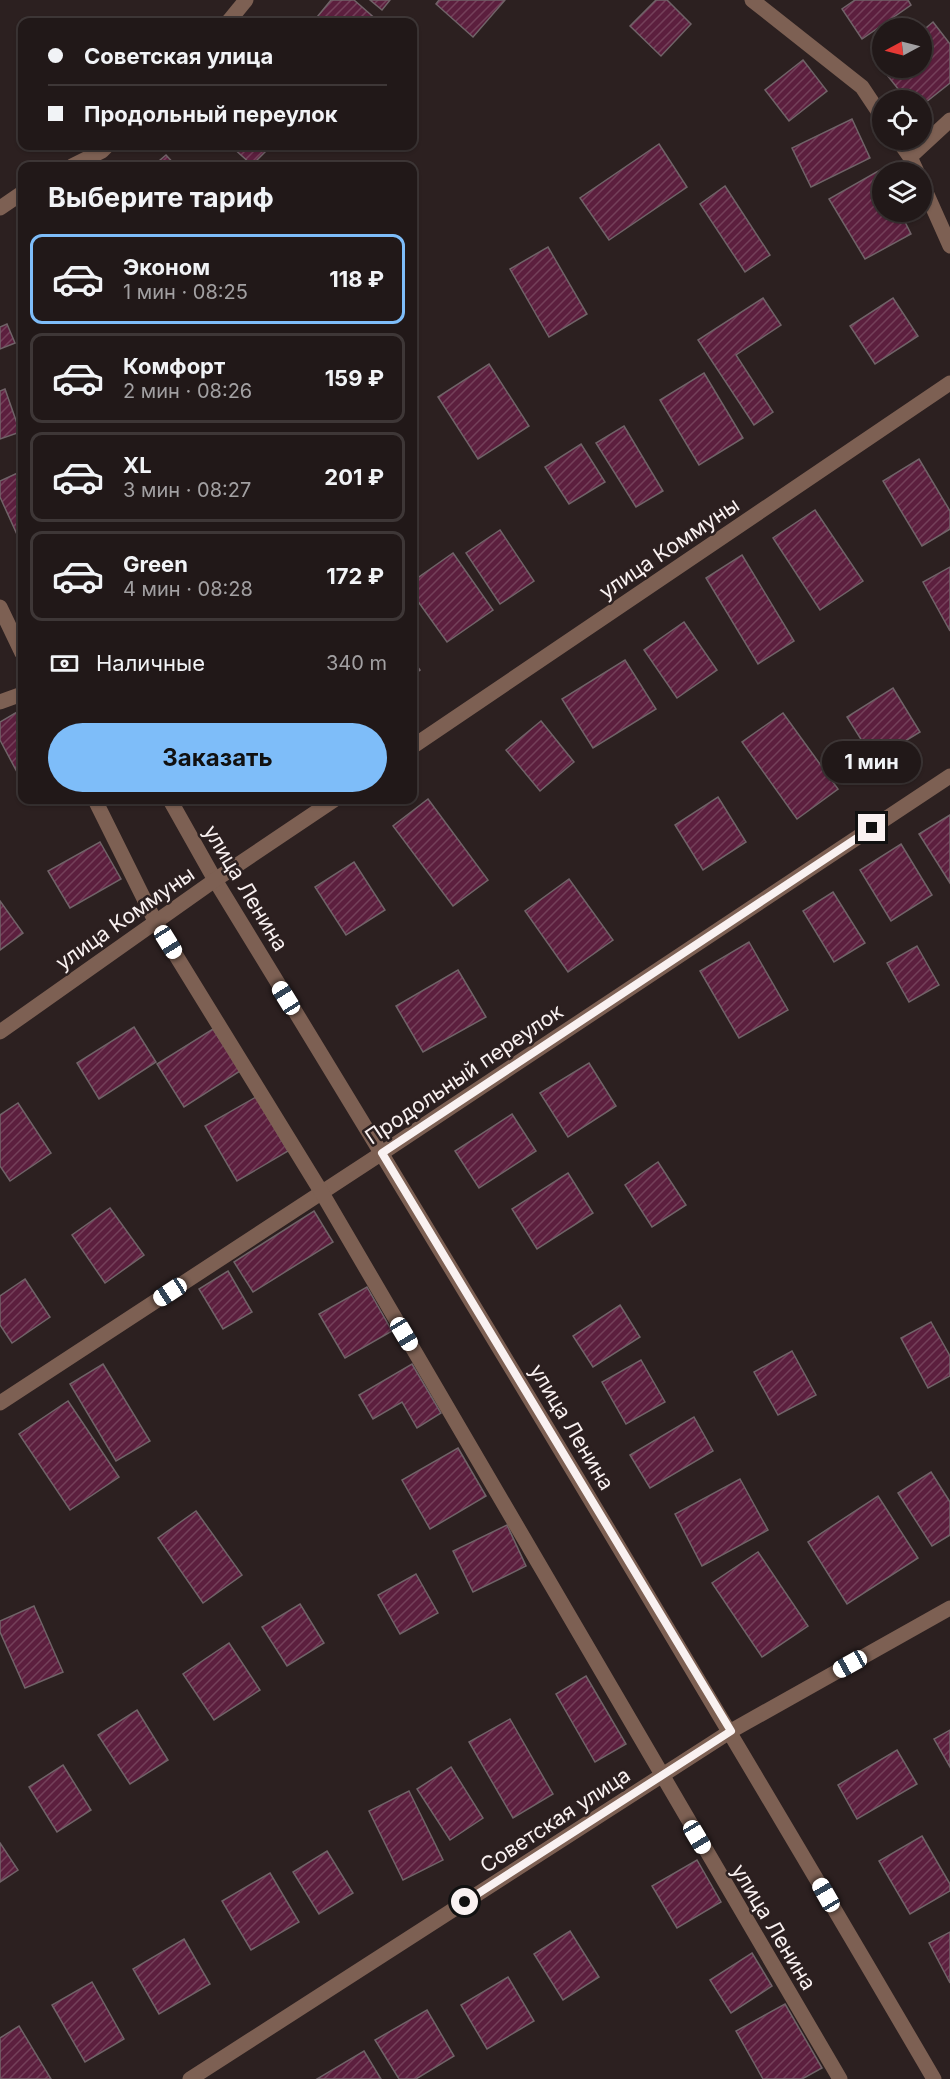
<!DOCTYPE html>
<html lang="ru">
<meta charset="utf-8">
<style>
body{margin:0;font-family:Inter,sans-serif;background:#292121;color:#f1f3f6;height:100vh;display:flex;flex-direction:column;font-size:22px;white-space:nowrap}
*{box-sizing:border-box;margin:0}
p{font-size:20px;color:#a2a0a2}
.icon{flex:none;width:33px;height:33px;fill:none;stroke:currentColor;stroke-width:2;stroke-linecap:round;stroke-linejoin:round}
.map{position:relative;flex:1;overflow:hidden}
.panel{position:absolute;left:18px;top:162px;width:399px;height:642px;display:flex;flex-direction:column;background:#211818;border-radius:12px;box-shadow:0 2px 4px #0004,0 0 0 2px #3e3737}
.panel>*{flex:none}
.guide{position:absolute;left:18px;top:18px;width:399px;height:132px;border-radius:12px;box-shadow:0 2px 4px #0004,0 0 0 2px #3e3737;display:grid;align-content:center;height:132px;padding:0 30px;background:#211818}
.needle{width:39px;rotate:263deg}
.fabs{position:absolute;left:872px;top:18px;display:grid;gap:12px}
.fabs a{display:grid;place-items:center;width:60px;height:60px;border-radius:50%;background:#211818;box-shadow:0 2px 4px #0004,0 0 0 2px #3e3737;font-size:30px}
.end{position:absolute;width:27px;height:27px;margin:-14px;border:8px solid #f9f1f1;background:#111;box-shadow:0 0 0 3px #111}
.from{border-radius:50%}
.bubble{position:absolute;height:42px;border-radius:21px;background:#211818;box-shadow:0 2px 4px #0004,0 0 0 2px #3e3737;font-size:20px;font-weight:700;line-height:42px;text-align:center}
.car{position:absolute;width:18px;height:36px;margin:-18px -9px;border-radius:8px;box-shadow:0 0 4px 2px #0007;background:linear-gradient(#fff 24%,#345 0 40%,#fff 0 76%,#345 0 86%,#fff 0)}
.guide b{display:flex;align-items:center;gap:21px;height:57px;font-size:22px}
.guide b+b{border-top:2px solid #3e3737}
.guide i{width:15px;height:15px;background:#f1f3f6}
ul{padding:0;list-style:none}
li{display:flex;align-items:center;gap:18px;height:90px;margin:0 12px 9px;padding:0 18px;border:3px solid #3e3737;border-radius:12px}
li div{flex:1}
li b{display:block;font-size:22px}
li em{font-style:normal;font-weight:700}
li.current{border-color:#7ebdf9}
li>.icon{width:54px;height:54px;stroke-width:1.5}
h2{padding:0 30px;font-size:27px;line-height:72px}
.pay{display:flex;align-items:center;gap:15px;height:66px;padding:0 30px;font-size:22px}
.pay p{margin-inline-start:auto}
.button{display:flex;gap:12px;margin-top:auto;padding:12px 30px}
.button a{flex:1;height:69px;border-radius:36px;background:#7ebdf9;color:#111;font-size:24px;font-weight:700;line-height:69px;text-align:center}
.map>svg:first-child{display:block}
.building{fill:url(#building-hatch);stroke:#706368;stroke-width:1.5}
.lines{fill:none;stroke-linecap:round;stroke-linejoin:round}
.minor{stroke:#7d6053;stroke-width:15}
.tertiary{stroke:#7d6053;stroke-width:15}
.route{stroke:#f9f1f1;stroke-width:8}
.labels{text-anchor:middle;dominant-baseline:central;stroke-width:5;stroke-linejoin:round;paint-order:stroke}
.street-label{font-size:21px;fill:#f9f1f1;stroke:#2c2020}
</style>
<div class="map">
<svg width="950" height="2079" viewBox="0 0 950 2079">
<defs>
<pattern id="building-hatch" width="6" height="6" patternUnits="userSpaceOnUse" patternTransform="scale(1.5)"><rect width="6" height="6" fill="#5c1f3e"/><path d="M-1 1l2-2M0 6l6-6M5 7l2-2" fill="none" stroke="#74405a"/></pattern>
</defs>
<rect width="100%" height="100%" fill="#2c2020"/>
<!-- building -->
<g class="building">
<polygon points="331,0 354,0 378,21 377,22 313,22"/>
<polygon points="370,0 390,0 382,10"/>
<polygon points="439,0 505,0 473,37 436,4"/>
<polygon points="656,0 667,0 691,24 661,56 630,26"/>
<polygon points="855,0 908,0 911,5 862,39 842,9"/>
<polygon points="933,22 950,44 950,83 921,106 921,100 907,100 879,65 882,63 882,68 921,68 921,32"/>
<polygon points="803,60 827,91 789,121 765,90"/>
<polygon points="852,119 870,158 811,187 792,148"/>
<polygon points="659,144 687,187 609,240 580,198"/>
<polygon points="231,146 271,146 252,165"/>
<polygon points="166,155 176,166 153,166"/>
<polygon points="880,170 882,175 882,212 900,212 911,234 865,259 829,199"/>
<polygon points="725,186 770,255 745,272 700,204"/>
<polygon points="548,247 587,314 549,337 510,269"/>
<polygon points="763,298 781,325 736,355 773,412 754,425 698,340"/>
<polygon points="893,298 918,336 875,364 850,326"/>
<polygon points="7,324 15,343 0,349 0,327"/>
<polygon points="489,364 529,426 478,459 438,397"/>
<polygon points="704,373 743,438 699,465 660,400"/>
<polygon points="5,389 20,432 0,439 0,391"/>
<polygon points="624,426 663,491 636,507 596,443"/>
<polygon points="581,444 605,482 569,504 545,467"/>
<polygon points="919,459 950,511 950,529 922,546 883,481"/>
<polygon points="22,471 22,540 20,541 0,497 0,481"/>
<polygon points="815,510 863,581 820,610 773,538"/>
<polygon points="500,530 534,581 500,604 466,553"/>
<polygon points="453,553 493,610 447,642 412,593 412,582"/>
<polygon points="742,555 794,641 758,664 706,578"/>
<polygon points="950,567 950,631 923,582"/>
<polygon points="684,622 717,670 677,698 644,650"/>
<polygon points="412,659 420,670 412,676"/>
<polygon points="625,660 656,709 593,748 562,699"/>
<polygon points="893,688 920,732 874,760 847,717"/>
<polygon points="22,709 22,769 17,772 0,740 0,722"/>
<polygon points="783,713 838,789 797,819 742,742"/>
<polygon points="541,721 574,762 540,791 506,750"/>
<polygon points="718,797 746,842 703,870 675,825"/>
<polygon points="428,799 488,880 453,906 393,826"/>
<polygon points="950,815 950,883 919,834"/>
<polygon points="100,842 121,879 70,908 48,871"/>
<polygon points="901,844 932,895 891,921 860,870"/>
<polygon points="354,862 385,910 346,935 315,887"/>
<polygon points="569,879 613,940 568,972 525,911"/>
<polygon points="833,892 865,943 834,962 803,911"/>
<polygon points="0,901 23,933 0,950"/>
<polygon points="749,942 788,1010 739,1038 700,971"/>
<polygon points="917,946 939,985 909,1002 887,963"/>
<polygon points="458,970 486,1017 423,1052 396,1006"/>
<polygon points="134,1027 156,1062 99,1099 77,1063"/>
<polygon points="213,1029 240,1071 184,1107 157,1064"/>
<polygon points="589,1063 616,1106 568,1137 540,1093"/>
<polygon points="256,1097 288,1151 237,1181 205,1126"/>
<polygon points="18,1103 51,1153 10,1181 0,1166 0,1115"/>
<polygon points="512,1114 536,1151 479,1188 455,1151"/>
<polygon points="658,1162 686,1205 652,1227 625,1185"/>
<polygon points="568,1173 593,1213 537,1249 512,1209"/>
<polygon points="110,1208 144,1255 105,1283 72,1235"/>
<polygon points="314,1211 333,1242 253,1292 234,1262"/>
<polygon points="228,1271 252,1312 223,1329 199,1289"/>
<polygon points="25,1279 50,1317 12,1343 0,1325 0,1296"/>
<polygon points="367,1287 392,1331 345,1358 319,1314"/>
<polygon points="620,1305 640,1337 593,1367 573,1336"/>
<polygon points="931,1322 950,1356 950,1376 928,1388 901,1338"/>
<polygon points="792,1351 816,1395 778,1415 754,1372"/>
<polygon points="641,1360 665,1402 626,1424 602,1382"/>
<polygon points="103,1364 150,1441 116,1461 70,1384"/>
<polygon points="412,1364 441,1413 417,1428 402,1402 373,1419 359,1395"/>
<polygon points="68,1401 119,1477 70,1510 19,1434"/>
<polygon points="694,1417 713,1451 650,1488 630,1455"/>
<polygon points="458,1448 486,1496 430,1529 402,1480"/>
<polygon points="931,1472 950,1502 950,1535 932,1546 898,1493"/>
<polygon points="740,1479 768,1530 702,1566 675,1514"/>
<polygon points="878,1496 918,1558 847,1604 808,1542"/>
<polygon points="196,1511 242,1575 203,1603 158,1538"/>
<polygon points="507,1525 526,1566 473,1592 453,1551"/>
<polygon points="758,1552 808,1626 762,1657 712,1583"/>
<polygon points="416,1574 438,1613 400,1634 378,1595"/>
<polygon points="300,1604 324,1643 287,1666 262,1627"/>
<polygon points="34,1606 63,1672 25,1688 0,1632 0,1621"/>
<polygon points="229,1643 260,1690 214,1720 183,1674"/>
<polygon points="586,1676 626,1744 595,1762 556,1694"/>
<polygon points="137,1710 168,1760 130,1784 98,1735"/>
<polygon points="510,1719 553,1794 513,1818 469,1742"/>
<polygon points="950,1730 950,1767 934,1739"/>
<polygon points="897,1750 917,1784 857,1819 838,1785"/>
<polygon points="63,1765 91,1810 57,1832 29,1787"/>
<polygon points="451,1767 483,1818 450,1840 417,1789"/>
<polygon points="409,1791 443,1860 403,1880 369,1811"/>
<polygon points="922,1836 950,1884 950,1891 910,1914 879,1861"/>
<polygon points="0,1843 18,1870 0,1882"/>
<polygon points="327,1851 353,1893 319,1914 293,1872"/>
<polygon points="697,1860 721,1902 677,1928 652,1886"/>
<polygon points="270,1873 299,1922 251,1950 222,1901"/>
<polygon points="570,1931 599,1977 563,2000 534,1954"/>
<polygon points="950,1932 950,1983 929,1943"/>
<polygon points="184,1939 210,1984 159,2014 133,1969"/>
<polygon points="752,1953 772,1986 731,2013 710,1980"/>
<polygon points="508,1977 534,2021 487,2049 461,2005"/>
<polygon points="92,1982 124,2039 85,2062 52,2005"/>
<polygon points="785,2004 822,2068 802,2079 763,2079 736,2031"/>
<polygon points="427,2010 454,2056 416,2079 399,2079 375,2040"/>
<polygon points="19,2026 51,2079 0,2079 0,2038"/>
<polygon points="364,2051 381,2079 317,2079"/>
</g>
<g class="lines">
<!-- minor -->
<g class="minor">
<polyline points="752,0 862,87 882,117"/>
<polyline points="228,22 246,0"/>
<polyline points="898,140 910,157 917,172"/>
<polyline points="910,157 950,120"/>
<polyline points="72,166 102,151 107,146"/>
<polyline points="921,181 950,246"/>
<polyline points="0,208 22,193"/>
<polyline points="0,607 22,653"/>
<polyline points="0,702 22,694"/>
<polyline points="95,800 156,923"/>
<polyline points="170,800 215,880"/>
<polyline points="0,1403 382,1153 950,776"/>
<polyline points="190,2079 731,1731 950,1608"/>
</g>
<!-- tertiary -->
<g class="tertiary">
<polyline points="412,747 950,383"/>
<path d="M215 880C458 1278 699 1677 934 2079"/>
<polyline points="156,923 322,1193 840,2079"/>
<polyline points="0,1032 215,880 334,800"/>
</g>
</g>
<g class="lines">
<!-- route -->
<polyline class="route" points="465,1902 731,1731 382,1153 872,828"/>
</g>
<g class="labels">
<!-- street labels -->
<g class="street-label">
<text transform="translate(669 548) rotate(-34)">улица Коммуны</text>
<text transform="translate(246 888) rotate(59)">улица Ленина</text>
<text transform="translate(125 918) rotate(-35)">улица Коммуны</text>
<text transform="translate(464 1074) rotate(-34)">Продольный переулок</text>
<text transform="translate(572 1427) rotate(59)">улица Ленина</text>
<text transform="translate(555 1820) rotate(-33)">Советская улица</text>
<text transform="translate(774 1927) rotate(59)">улица Ленина</text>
</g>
</g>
</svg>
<div class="fabs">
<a><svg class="needle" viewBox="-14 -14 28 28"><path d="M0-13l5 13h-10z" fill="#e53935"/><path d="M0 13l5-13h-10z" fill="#a2a0a2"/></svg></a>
<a><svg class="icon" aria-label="locate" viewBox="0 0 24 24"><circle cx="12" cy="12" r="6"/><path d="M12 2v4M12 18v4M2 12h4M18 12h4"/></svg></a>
<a><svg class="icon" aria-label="layers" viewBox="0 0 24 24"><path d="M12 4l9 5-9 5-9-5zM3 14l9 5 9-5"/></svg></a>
</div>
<i class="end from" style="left:465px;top:1902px"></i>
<i class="end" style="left:872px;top:828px"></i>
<div class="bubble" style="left:822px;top:741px;width:99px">1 мин</div>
<i class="car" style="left:168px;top:942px;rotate:148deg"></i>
<i class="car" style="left:286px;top:998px;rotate:328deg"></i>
<i class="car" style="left:170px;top:1292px;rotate:237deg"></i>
<i class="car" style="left:404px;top:1334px;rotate:149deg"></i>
<i class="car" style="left:850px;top:1664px;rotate:241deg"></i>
<i class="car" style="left:697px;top:1837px;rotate:149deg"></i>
<i class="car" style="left:826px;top:1895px;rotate:330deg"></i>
<div class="guide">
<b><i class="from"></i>Советская улица</b>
<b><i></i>Продольный переулок</b>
</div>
<section class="panel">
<h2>Выберите тариф</h2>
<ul>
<li class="current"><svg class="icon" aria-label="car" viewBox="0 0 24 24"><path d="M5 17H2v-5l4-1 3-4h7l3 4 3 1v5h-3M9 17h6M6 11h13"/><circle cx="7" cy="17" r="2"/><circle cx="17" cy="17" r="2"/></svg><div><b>Эконом</b><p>1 мин · 08:25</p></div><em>118 ₽</em></li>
<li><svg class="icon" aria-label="car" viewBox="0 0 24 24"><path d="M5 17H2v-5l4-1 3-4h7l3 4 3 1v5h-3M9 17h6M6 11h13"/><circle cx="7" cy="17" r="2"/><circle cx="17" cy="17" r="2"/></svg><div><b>Комфорт</b><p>2 мин · 08:26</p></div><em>159 ₽</em></li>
<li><svg class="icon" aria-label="car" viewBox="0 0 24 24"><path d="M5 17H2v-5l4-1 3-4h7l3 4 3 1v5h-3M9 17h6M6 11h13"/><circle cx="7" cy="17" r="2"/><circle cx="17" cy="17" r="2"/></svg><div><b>XL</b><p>3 мин · 08:27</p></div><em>201 ₽</em></li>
<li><svg class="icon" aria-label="car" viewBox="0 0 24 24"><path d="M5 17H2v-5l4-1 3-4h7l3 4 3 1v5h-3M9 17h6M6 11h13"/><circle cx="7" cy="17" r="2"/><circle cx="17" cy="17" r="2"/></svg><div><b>Green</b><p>4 мин · 08:28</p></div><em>172 ₽</em></li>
</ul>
<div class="pay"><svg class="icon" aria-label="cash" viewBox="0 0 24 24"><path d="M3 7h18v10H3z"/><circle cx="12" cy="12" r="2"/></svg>Наличные<p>340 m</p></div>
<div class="button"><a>Заказать</a></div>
</section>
</div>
